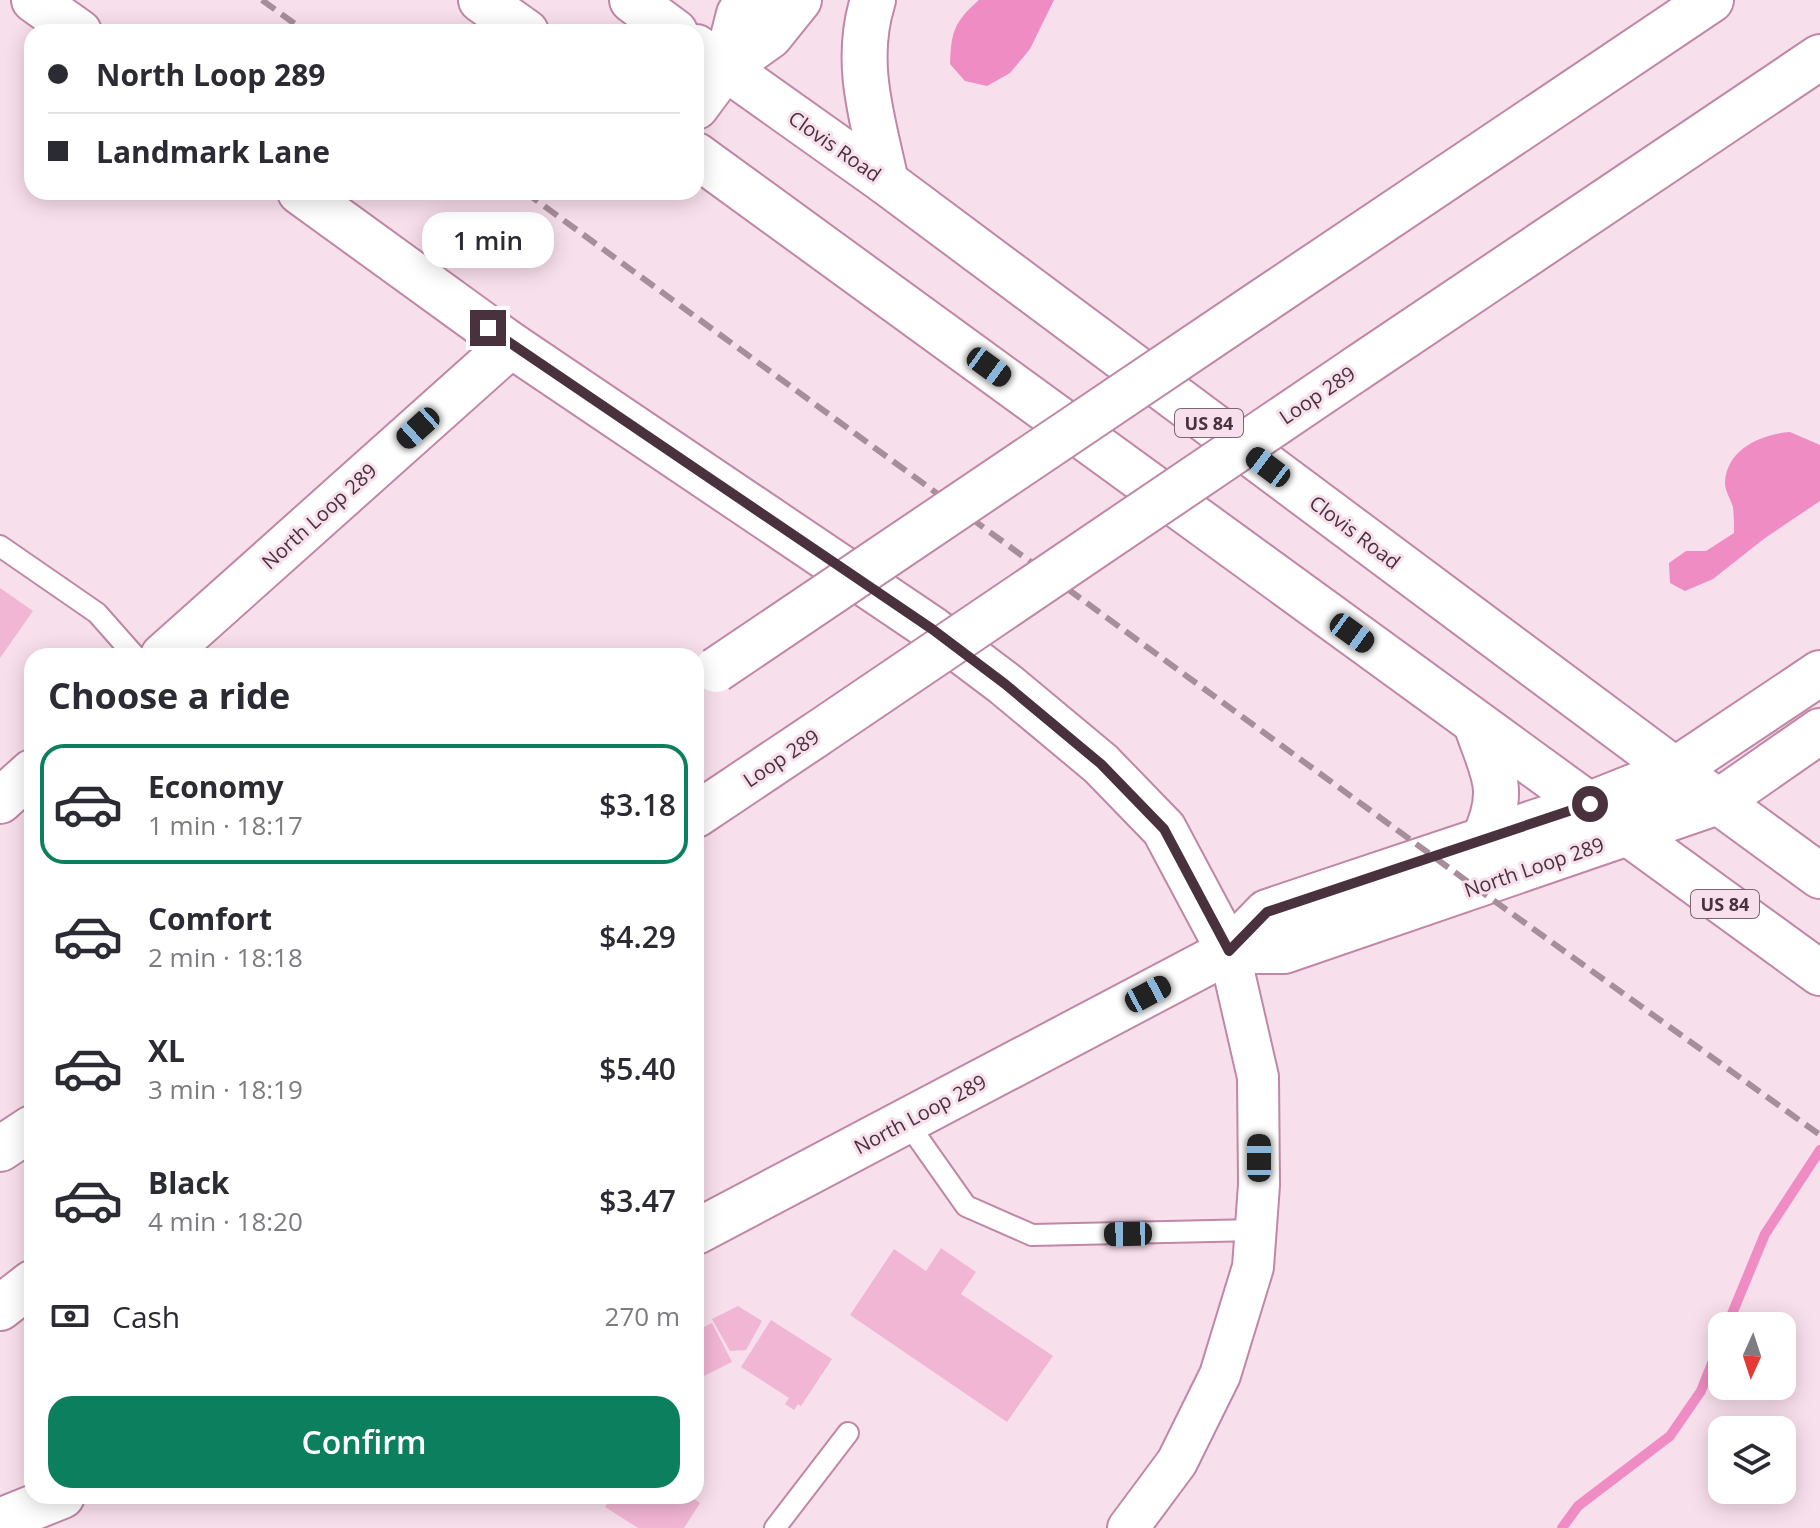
<!DOCTYPE html>
<meta charset="utf-8">
<style>
body{margin:0;font-family:"Open Sans",sans-serif;background:#f2f2f3;color:#2b2b33;height:100vh;display:flex;flex-direction:column;font-size:30px;white-space:nowrap}
*{box-sizing:border-box;margin:0}
p{font-size:26px;color:#7c7c81}
.icon{flex:none;width:44px;height:44px;fill:none;stroke:currentColor;stroke-width:2;stroke-linecap:round;stroke-linejoin:round}
.map{position:relative;flex:1;overflow:hidden}
.side{position:absolute;left:24px;top:648px;width:680px;height:856px;display:flex;flex-direction:column;background:#fff;border-radius:24px;box-shadow:0 4px 20px #0003}
.side>*{flex:none}
.top-card{position:absolute;left:24px;top:24px;width:680px;height:176px;border-radius:24px;box-shadow:0 4px 20px #0003;display:grid;align-content:center;height:176px;padding:0 24px;background:#fff}
.needle{width:52px;rotate:183deg}
.fabs{position:absolute;left:1708px;top:1312px;display:grid;gap:16px}
.fabs a{display:grid;place-items:center;width:88px;height:88px;border-radius:16px;background:#fff;box-shadow:0 4px 20px #0003;font-size:40px}
.end{position:absolute;width:36px;height:36px;margin:-18px;border:10px solid #49313e;background:#fff;box-shadow:0 0 0 4px #fff}
.from{border-radius:50%}
.bubble{position:absolute;height:56px;border-radius:24px;background:#fff;box-shadow:0 4px 20px #0003;font-size:26px;font-weight:600;line-height:56px;text-align:center}
.car{position:absolute;width:24px;height:48px;margin:-24px -12px;border-radius:10px;box-shadow:0 0 6px 2px #0007;background:linear-gradient(#222 24%,#8ab4d8 0 40%,#222 0 76%,#8ab4d8 0 86%,#222 0)}
.top-card b{display:flex;align-items:center;gap:28px;height:76px;font-size:30px}
.top-card b+b{border-top:2px solid #e1e1e2}
.top-card i{width:20px;height:20px;background:#2b2b33}
ul{padding:0;list-style:none}
li{display:flex;align-items:center;gap:24px;height:120px;margin:0 16px 12px;padding:0 8px;border:4px solid transparent;border-radius:24px}
li div{flex:1}
li b{display:block;font-size:30px}
li em{font-style:normal;font-weight:600}
li.current{border-color:#0c805e}
li>.icon{width:72px;height:72px;stroke-width:1.5}
h2{padding:0 24px;font-size:36px;line-height:96px}
.pay{display:flex;align-items:center;gap:20px;height:88px;padding:0 24px;font-size:30px}
.pay p{margin-inline-start:auto}
.action{display:flex;gap:16px;margin-top:auto;padding:16px 24px}
.action a{flex:1;height:92px;border-radius:24px;background:#0c805e;color:#fff;font-size:32px;font-weight:600;line-height:92px;text-align:center}
.map>svg:first-child{display:block}
.water{fill:#ee8cc3}
.lines{fill:none;stroke-linecap:round;stroke-linejoin:round}
.stream{stroke:#ee8cc3;stroke-width:10}
.building{fill:#f2b6d5}
.service-casing{stroke:#c087a6;stroke-width:24}
.minor-casing{stroke:#c087a6;stroke-width:44}
.tertiary-casing{stroke:#c087a6;stroke-width:48}
.secondary-casing{stroke:#c087a6;stroke-width:48}
.trunk-casing{stroke:#c087a6;stroke-width:48}
.motorway-casing{stroke:#c087a6;stroke-width:48}
.service{stroke:#fff;stroke-width:20}
.minor{stroke:#fff;stroke-width:40}
.tertiary{stroke:#fff;stroke-width:44}
.secondary{stroke:#fff;stroke-width:44}
.trunk{stroke:#fff;stroke-width:44}
.motorway{stroke:#fff;stroke-width:44}
.rail{stroke:#a78e9b;stroke-width:6;stroke-dasharray:16 8;stroke-linecap:butt}
.motorway-bridge-casing{stroke:#c087a6;stroke-width:48;stroke-linecap:butt}
.motorway-bridge{stroke:#fff;stroke-width:44}
.route{stroke:#49313e;stroke-width:10}
.labels{text-anchor:middle;dominant-baseline:central;stroke-width:6;stroke-linejoin:round;paint-order:stroke}
.shield{fill:#f8dfec;stroke:#7e6572;stroke-width:2}
.shield-label{font-size:18px;font-weight:bold;fill:#49313e}
.street-label{font-size:20px;fill:#49313e;stroke:#f8dfec}
</style>
<div class="map">
<svg width="1820" height="1528" viewBox="0 0 1820 1528">
<rect width="100%" height="100%" fill="#f8dfec"/>
<!-- water -->
<g class="water">
<path d="M979 0H1054L1030 49 1010 73 987 86 965 81 950 64C951 32 954 22 979 0Z"/>
<path d="M1790 432 1820 445V501L1765 538 1713 579 1685 591 1670 583 1669 563 1686 551H1706L1734 533C1734 525 1734 516 1733 507 1731 500 1725 491 1725 483 1726 449 1762 434 1790 432Z"/>
</g>
<g class="lines">
<!-- stream -->
<g class="stream">
<polyline points="1727,1326 1765,1234 1820,1150"/>
<polyline points="1562,1528 1578,1506 1670,1436 1701,1391 1722,1338"/>
</g>
</g>
<!-- building -->
<g class="building">
<polygon points="0,588 33,611 0,658"/>
<polygon points="941,1248 976,1272 961,1294 1053,1356 1007,1422 850,1315 894,1249 926,1271"/>
<polygon points="738,1306 762,1321 746,1350 730,1351 712,1319"/>
<polygon points="771,1320 832,1359 801,1406 798,1404 794,1410 785,1404 789,1398 741,1367"/>
<polygon points="712,1323 732,1362 696,1380 696,1331"/>
<polygon points="612,1496 690,1496 700,1503 684,1528 638,1528 605,1507"/>
</g>
<g class="lines">
<!-- service casing -->
<g class="service-casing">
<g id="service">
<polyline points="0,546 97,613 135,656"/>
<polyline points="906,1121 966,1206 1032,1235 1256,1230"/>
<polyline points="775,1528 848,1433"/>
</g>
</g>
<!-- minor casing -->
<g class="minor-casing">
<polyline id="minor" points="1128,1528 1177,1462 1220,1375 1253,1267 1259,1185 1258,1077 1229,951"/>
</g>
<!-- tertiary casing -->
<g class="tertiary-casing">
<g id="tertiary">
<polyline points="34,0 79,32"/>
<polyline points="300,192 511,345 932,629 1005,684 1101,764 1164,829 1229,951"/>
<polyline points="163,656 511,345"/>
<polyline points="0,801 32,772"/>
</g>
</g>
<!-- secondary casing -->
<g class="secondary-casing">
<g id="secondary">
<polyline points="725,68 739,14 749,0"/>
<polyline points="1229,951 1284,951 1718,802 1820,731"/>
<polyline points="696,1232 1229,951 1267,912 1590,804 1675,770"/>
<polyline points="0,1521 62,1496"/>
</g>
</g>
<!-- trunk casing -->
<g class="trunk-casing">
<g id="trunk">
<polyline points="481,0 526,32"/>
<polyline points="632,0 675,32"/>
<polyline points="696,47 886,182 1675,770 1820,876"/>
<polyline points="696,107 725,68"/>
<polyline points="696,155 1820,973"/>
<path d="M1476 724C1493 774 1507 788 1484 839"/>
</g>
</g>
<!-- motorway casing -->
<g class="motorway-casing">
<g id="motorway">
<path d="M873 0C853 63 873 120 886 182"/>
<polyline points="725,68 770,36 799,0"/>
<polyline points="1263,301 1711,0"/>
<polyline points="1356,369 1820,57"/>
<polyline points="1675,770 1820,673"/>
<polyline points="696,815 814,736"/>
<polyline points="0,1149 32,1128"/>
<polyline points="0,1308 32,1283"/>
</g>
</g>
<!-- service -->
<use href="#service" class="service"/>
<!-- minor -->
<use href="#minor" class="minor"/>
<!-- tertiary -->
<use href="#tertiary" class="tertiary"/>
<!-- secondary -->
<use href="#secondary" class="secondary"/>
<!-- trunk -->
<use href="#trunk" class="trunk"/>
<!-- motorway -->
<use href="#motorway" class="motorway"/>
<!-- rail -->
<g class="rail">
<polyline points="262,0 306,32"/>
<polyline points="525,192 1475,887 1820,1135"/>
</g>
<!-- motorway-bridge casing -->
<g class="motorway-bridge-casing">
<g id="motorway-bridge">
<polyline points="716,670 1263,301"/>
<polyline points="814,736 1356,369"/>
</g>
</g>
<!-- motorway-bridge -->
<use href="#motorway-bridge" class="motorway-bridge"/>
</g>
<g class="lines">
<!-- route -->
<polyline class="route" points="488,328 932,629 1005,684 1101,764 1164,829 1229,951 1267,912 1590,804"/>
</g>
<g class="labels">
<!-- shield labels -->
<g class="shield">
<rect x="1175" y="409" width="68" height="28" rx="6"/>
<rect x="1691" y="890" width="68" height="28" rx="6"/>
</g>
<g class="shield-label">
<text x="1209" y="423">US 84</text>
<text x="1725" y="904">US 84</text>
</g>
<!-- street labels -->
<g class="street-label">
<text transform="translate(835 146) rotate(35)">Clovis Road</text>
<text transform="translate(1317 395) rotate(-34)">Loop 289</text>
<text transform="translate(319 516) rotate(-42)">North Loop 289</text>
<text transform="translate(1355 532) rotate(37)">Clovis Road</text>
<text transform="translate(781 758) rotate(-34)">Loop 289</text>
<text transform="translate(1534 867) rotate(-19)">North Loop 289</text>
<text transform="translate(920 1114) rotate(-28)">North Loop 289</text>
</g>
</g>
</svg>
<div class="fabs">
<a><svg class="needle" viewBox="-14 -14 28 28"><path d="M0-13l5 13h-10z" fill="#e53935"/><path d="M0 13l5-13h-10z" fill="#7c7c81"/></svg></a>
<a><svg class="icon" aria-label="layers" viewBox="0 0 24 24"><path d="M12 4l9 5-9 5-9-5zM3 14l9 5 9-5"/></svg></a>
</div>
<i class="end from" style="left:1590px;top:804px"></i>
<i class="end" style="left:488px;top:328px"></i>
<div class="bubble" style="left:422px;top:212px;width:132px">1 min</div>
<i class="car" style="left:989px;top:367px;rotate:126deg"></i>
<i class="car" style="left:418px;top:428px;rotate:228deg"></i>
<i class="car" style="left:1268px;top:467px;rotate:307deg"></i>
<i class="car" style="left:1352px;top:633px;rotate:126deg"></i>
<i class="car" style="left:1148px;top:994px;rotate:62deg"></i>
<i class="car" style="left:1259px;top:1158px;rotate:0deg"></i>
<i class="car" style="left:1128px;top:1234px;rotate:269deg"></i>
<div class="top-card">
<b><i class="from"></i>North Loop 289</b>
<b><i></i>Landmark Lane</b>
</div>
<section class="side">
<h2>Choose a ride</h2>
<ul>
<li class="current"><svg class="icon" aria-label="car" viewBox="0 0 24 24"><path d="M5 17H2v-5l4-1 3-4h7l3 4 3 1v5h-3M9 17h6M6 11h13"/><circle cx="7" cy="17" r="2"/><circle cx="17" cy="17" r="2"/></svg><div><b>Economy</b><p>1 min · 18:17</p></div><em>$3.18</em></li>
<li><svg class="icon" aria-label="car" viewBox="0 0 24 24"><path d="M5 17H2v-5l4-1 3-4h7l3 4 3 1v5h-3M9 17h6M6 11h13"/><circle cx="7" cy="17" r="2"/><circle cx="17" cy="17" r="2"/></svg><div><b>Comfort</b><p>2 min · 18:18</p></div><em>$4.29</em></li>
<li><svg class="icon" aria-label="car" viewBox="0 0 24 24"><path d="M5 17H2v-5l4-1 3-4h7l3 4 3 1v5h-3M9 17h6M6 11h13"/><circle cx="7" cy="17" r="2"/><circle cx="17" cy="17" r="2"/></svg><div><b>XL</b><p>3 min · 18:19</p></div><em>$5.40</em></li>
<li><svg class="icon" aria-label="car" viewBox="0 0 24 24"><path d="M5 17H2v-5l4-1 3-4h7l3 4 3 1v5h-3M9 17h6M6 11h13"/><circle cx="7" cy="17" r="2"/><circle cx="17" cy="17" r="2"/></svg><div><b>Black</b><p>4 min · 18:20</p></div><em>$3.47</em></li>
</ul>
<div class="pay"><svg class="icon" aria-label="cash" viewBox="0 0 24 24"><path d="M3 7h18v10H3z"/><circle cx="12" cy="12" r="2"/></svg>Cash<p>270 m</p></div>
<div class="action"><a>Confirm</a></div>
</section>
</div>
